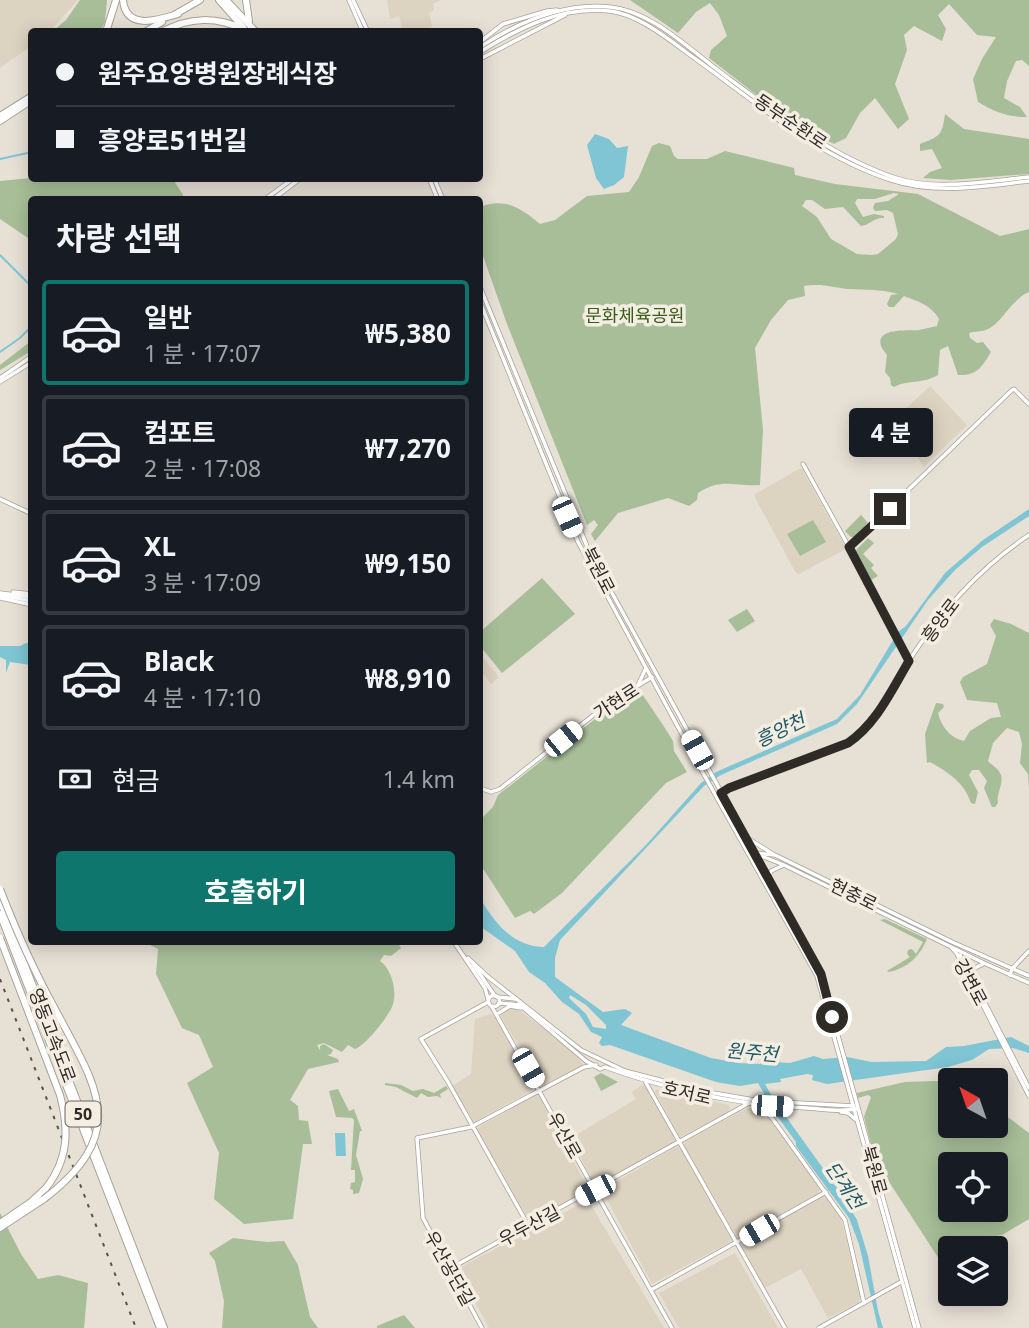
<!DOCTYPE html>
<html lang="ko">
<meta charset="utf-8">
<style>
body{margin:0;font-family:"Noto Sans","Noto Sans KR",sans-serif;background:#242831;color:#f1f3f6;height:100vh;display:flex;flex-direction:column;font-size:26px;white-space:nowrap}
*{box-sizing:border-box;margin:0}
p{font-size:23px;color:#9ea1a6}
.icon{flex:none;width:38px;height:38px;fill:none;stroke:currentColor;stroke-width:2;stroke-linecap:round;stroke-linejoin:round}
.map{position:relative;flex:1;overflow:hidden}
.sheet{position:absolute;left:28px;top:196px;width:455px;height:749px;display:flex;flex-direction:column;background:#171b24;border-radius:7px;box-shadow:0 4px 18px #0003}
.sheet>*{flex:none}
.hud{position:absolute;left:28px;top:28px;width:455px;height:154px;border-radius:7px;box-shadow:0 4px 18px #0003;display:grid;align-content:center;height:154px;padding:0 28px;background:#171b24}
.needle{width:46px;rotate:320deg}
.buttons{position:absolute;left:938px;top:1068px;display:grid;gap:14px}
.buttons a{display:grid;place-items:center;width:70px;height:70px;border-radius:7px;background:#171b24;box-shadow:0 4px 18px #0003;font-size:35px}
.end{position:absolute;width:32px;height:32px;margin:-16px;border:9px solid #2e2b27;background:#fff;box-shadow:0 0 0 4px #fff}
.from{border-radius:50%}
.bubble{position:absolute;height:49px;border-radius:7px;background:#171b24;box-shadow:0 4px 18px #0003;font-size:23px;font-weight:700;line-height:49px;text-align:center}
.car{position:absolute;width:21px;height:42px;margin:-21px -10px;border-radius:9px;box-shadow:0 0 5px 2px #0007;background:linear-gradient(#fff 24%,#345 0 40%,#fff 0 76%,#345 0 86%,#fff 0)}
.hud b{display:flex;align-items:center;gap:24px;height:66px;font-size:26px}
.hud b+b{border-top:2px solid #363941}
.hud i{width:18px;height:18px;background:#f1f3f6}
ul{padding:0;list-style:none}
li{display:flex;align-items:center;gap:21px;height:105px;margin:0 14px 10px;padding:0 14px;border:4px solid #363941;border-radius:7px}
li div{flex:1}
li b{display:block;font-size:26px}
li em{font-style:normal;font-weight:700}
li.on{border-color:#0f766e}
li>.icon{width:63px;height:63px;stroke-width:1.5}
h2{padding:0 28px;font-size:32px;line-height:84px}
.pay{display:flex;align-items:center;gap:18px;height:77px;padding:0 28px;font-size:26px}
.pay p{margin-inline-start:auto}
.primary-button{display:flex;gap:14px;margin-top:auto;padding:14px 28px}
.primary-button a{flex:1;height:80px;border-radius:7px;background:#0f766e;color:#fff;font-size:28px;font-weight:700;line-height:80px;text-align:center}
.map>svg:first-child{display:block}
.built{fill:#ddd3c1}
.green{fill:#a7be98;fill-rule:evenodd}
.water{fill:#7fc5d4;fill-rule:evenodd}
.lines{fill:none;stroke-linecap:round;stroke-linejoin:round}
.stream{stroke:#7fc5d4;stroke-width:2}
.tertiary-casing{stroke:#a8a298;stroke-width:5}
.motorway-casing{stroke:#a8a298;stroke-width:8}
.tertiary{stroke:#fff;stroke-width:3.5}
.motorway{stroke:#fff;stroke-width:6}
.rail{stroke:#57534d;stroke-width:2;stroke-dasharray:3.5 7;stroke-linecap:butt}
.motorway-bridge-casing{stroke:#a8a298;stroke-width:8;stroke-linecap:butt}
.motorway-bridge{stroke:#fff;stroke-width:6}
.route{stroke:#2e2b27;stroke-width:9}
.labels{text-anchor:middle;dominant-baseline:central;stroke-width:7;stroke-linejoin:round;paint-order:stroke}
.shield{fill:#f4ede2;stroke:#69655f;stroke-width:2}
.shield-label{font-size:16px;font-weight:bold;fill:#2e2b27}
.street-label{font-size:18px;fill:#2e2b27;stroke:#f4ede2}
.park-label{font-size:18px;fill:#385c19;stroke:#f4ede2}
.water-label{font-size:19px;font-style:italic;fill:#1f5964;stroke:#f4ede2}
</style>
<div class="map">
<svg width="1029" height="1328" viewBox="0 0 1029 1328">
<rect width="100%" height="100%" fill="#e7e0d5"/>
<!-- built -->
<g class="built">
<polygon points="0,0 78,0 50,31 32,32 31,46 0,68"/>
<polygon points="387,0 441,0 433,4 434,10 429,13 432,26 427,31 403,32 399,16 390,19"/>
<polygon points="930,386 967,425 924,467 907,441 889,424"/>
<polygon points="799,469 802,469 844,545 844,550 799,574 796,573 755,498 755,494"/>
<polygon points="480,654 499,677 491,684 480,670"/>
<polygon points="515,1007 576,1053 583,1065 543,1086 501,1017 501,1013 509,1008"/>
<polygon points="491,1014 497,1018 535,1089 474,1122 452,1086 471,1074 475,1019"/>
<polygon points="642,1085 647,1085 676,1138 675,1143 601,1184 594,1184 571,1138 636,1099 632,1092"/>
<polygon points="656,1089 729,1105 730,1108 728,1112 680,1137 655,1092"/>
<polygon points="538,1094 589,1190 530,1221 501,1175 477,1128"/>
<polygon points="747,1108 763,1110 819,1188 819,1193 738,1239 684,1145 686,1141"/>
<polygon points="677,1146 682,1148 732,1241 652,1284 602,1190"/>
<polygon points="820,1197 826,1197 841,1219 861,1295 858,1303 828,1318 801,1269 765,1288 741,1246 742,1241"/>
<polygon points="588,1200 664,1328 489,1328 459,1272 459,1268"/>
<polygon points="735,1253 778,1328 679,1328 659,1293"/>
</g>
<!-- green -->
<g class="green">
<polygon points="80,0 107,0 105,22 100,31 53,31 66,20"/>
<path d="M630 0H1029V66L1022 60 1016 61 1007 81 1004 98 1020 107 1027 117C1007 117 995 112 978 102L973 79 982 59 996 37 977 35 949 4 938 15 946 29 942 41 914 26 904 35 907 50 895 84 909 119 898 129 875 98 860 113 846 138 834 144 816 135 758 96 709 58 711 50 727 36 719 15 710 3 696 12 678 33Z"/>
<path d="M945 114 964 129 1029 139V174L950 180 923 178 930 172 942 168 932 149 920 151V144C940 136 942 136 945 114Z"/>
<path d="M659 143 670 146 674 156 678 159H707L725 151 794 168 795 175 835 184 918 194 1000 236 1029 229V292C1009 301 1002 324 986 330 981 332 974 331 969 333L970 338 977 343 983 342 991 352C982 367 977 376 958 375L948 346 940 350 938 375C920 385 909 379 894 387L891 385 890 378 885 372 887 355C885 352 882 349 881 346 875 327 910 331 919 330 925 329 931 327 937 326L939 319C932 306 918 301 904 296L894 307H889L887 304 891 295 898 294C881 289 866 290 848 289 831 287 822 283 804 286L805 296 788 300 771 320 755 348 763 430 760 485C734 487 722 477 698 493L697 500 689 506 668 498 618 513 595 541 591 534 598 525 594 520 587 525 507 324 482 253 480 257V207C504 197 521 208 540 224L555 220 587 196 629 192 639 177 652 146ZM894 193 899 194 888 201 875 203 873 208 875 211 887 210 893 213 898 234 896 239 878 254 872 255 857 254 831 239 817 217 802 206 806 200H812L825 209 843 207 861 226C870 225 874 217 884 218V216L874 214 863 217 855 203 857 199H875Z"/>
<polygon points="31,178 173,179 183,195 181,200 32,200 31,240 0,219 0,181"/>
<polygon points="31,341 31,351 0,370 0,365"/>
<polygon points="861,515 868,523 854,537 851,537 845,531"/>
<polygon points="813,520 826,542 800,556 787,534"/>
<polygon points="868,538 874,543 863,554 874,565 871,568 878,576 871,580 855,551"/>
<polygon points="542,578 575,614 502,673 480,646 480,632"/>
<polygon points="747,609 755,621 737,632 728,620"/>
<path d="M994 619 1011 624 1029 633V788L1028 774 1020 763 1022 744 1019 732 1007 728 993 743 988 761C991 765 998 768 1000 773 1005 782 996 793 998 803L995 807H992L984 788 987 781 979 770H972L969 775 978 792 975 804 971 803C964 782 949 773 930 762L927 763 925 734 936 703 943 704 944 707 938 713C941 726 950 738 964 741L970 731 991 718 1001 717 997 703 967 700 960 682 963 677 987 664 996 636 990 625Z"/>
<polygon points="640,691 663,725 673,741 674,751 687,772 666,783 562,893 534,914 530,911 515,918 480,864 480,820 493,807 498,795 595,719 621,708"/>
<path d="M885 919 927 939C920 956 908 968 889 972L887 971 910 957 907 954 908 950 912 949 916 954 923 942 880 920Z"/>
<path d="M144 942H397L401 948 391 956 384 955 380 961C392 969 398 993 392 1007 387 1018 366 1045 355 1049L348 1045 342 1052 324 1043 317 1045 320 1050V1046L324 1044 333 1050 331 1054 327 1055 338 1059 339 1062 308 1069 290 1100 298 1106 299 1120 308 1121 312 1144H303L293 1219 244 1224 214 1199 219 1153 187 1083 213 1067 199 1035 182 1028 156 974 158 949Z"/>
<polygon points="601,1073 618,1082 601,1091 594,1077"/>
<path d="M934 1081 950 1082V1125H996V1108L1029 1133V1219L1002 1235 969 1240 957 1246V1248H950V1276L875 1160 864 1117 871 1097 868 1095 858 1098 857 1093 905 1082ZM950 1164H996V1209H950Z"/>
<polygon points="385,1083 401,1085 413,1091 423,1089 434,1093 446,1086 448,1089 440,1094 441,1098 437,1096 428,1097 421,1093 417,1098 396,1087 385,1085"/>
<polygon points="338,1089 349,1111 354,1109 362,1131 360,1131 356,1155 363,1179 359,1193 353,1194 353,1190 350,1189 351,1183 355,1182 355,1170 351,1170 354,1120 352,1118 336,1117 329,1091"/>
<polygon points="0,1213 21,1254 38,1279 58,1275 88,1283 84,1328 0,1328"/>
<polygon points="233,1238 268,1242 284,1241 298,1265 310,1317 318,1328 222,1328 224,1301 215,1261 209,1253"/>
<polygon points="404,1315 415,1328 377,1328 377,1326"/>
</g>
<!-- water -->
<g class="water">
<polygon points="595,134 609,139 617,148 628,146 624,177 614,185 604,189 596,178 587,145"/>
<path d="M1029 509V516L982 547 955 570 928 600 857 704 837 724 721 775 704 786 560 940 555 958V977L603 1012 625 1009 632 1013 621 1025 711 1058 738 1063 760 1064 762 1061 790 1063 814 1056 823 1059 847 1057 872 1062 926 1061 946 1047 964 1046 1011 1037 1029 1046V1053L1013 1048 989 1049 972 1060 948 1067 827 1084 812 1080 813 1075 807 1074 780 1079 781 1082 765 1084 774 1100 840 1192 857 1220 868 1256 878 1311 883 1328H878L859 1244 849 1218 796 1146V1142L777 1116 758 1083 740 1086 716 1082 610 1045 602 1046 599 1043 602 1037 591 1032 579 1014 562 1002 545 983 529 972 515 951 481 927 480 898C494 922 513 947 544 947L646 845 701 783 716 772 837 719 860 695 898 632 906 626 945 573 983 540ZM570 995 586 1005 606 1025V1029L593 1027 586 1014 569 998Z"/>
<polygon points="26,643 31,643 31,665 10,662 6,673 6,660 0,657 0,646 20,646"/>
<polygon points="335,1133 345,1133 346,1156 336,1156"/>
</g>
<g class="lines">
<!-- stream -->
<g class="stream">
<polyline points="0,159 32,152"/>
<polyline points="0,255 32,287"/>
<polyline points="0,352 20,338 32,326"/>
</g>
<!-- tertiary casing -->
<g class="tertiary-casing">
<g id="tertiary">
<polyline points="349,0 363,32"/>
<polyline points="353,0 368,32"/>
<polyline points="480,42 503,24 547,11 557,10"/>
<path d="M480 47C517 23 564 2 610 7 652 11 690 50 723 74 777 114 833 157 896 178 935 191 989 181 1029 177"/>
<path d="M480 52C519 28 561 6 609 11 640 14 673 43 697 60 758 104 819 157 891 180 936 195 984 186 1029 181"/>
<polyline points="480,59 565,15"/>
<polyline points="429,178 438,200"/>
<polyline points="434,178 443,200"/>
<polyline points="264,200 294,178"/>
<polyline points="272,200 301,178"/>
<polyline points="480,287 589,551 821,974 919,1328"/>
<polyline points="480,302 578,542 698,764 817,976 915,1328"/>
<polyline points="0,378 32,356"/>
<polyline points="0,382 32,362"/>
<polyline points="803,464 849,547 909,661"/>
<polyline points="0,499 32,514"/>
<polyline points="849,547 1012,390 1014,389 1029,404"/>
<polyline points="13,592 32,594"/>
<polyline points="0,593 32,597"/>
<polyline points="0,595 32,601"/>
<polyline points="0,598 32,605"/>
<polyline points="638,685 645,670"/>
<polyline points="480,788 491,792 500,789 605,706 652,677"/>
<path d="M721 793 729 788 848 743C877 723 889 691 908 662 940 613 979 568 1029 535"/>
<polyline points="744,836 773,854"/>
<polyline points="755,853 775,855 952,942 1029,976"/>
<polyline points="756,857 764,857 784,865 986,964 1029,983"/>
<polyline points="768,878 771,871 782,866"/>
<polyline points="454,942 485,988 488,999"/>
<polyline points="952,948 957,954 1029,1096"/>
<polyline points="960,955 1029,1088"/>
<polyline points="468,958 487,976 581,1050 625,1071 702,1091 760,1101 854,1106"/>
<polyline points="473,964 495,996"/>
<polyline points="973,975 975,968 983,964"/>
<polyline points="1010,975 1012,969 1029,951"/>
<circle cx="494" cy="1001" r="5.5"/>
<polyline points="497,997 516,999"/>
<polyline points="488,1002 421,1039 448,1082 528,1225"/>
<path d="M499 1003 520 1005 586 1061 600 1069 605 1067C671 1091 737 1105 807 1108 822 1109 840 1112 856 1109"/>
<polyline points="492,1007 672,1328"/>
<polyline points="499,1013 510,1006 521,1008"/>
<polyline points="646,1083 785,1328"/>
<polyline points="759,1105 772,1118 845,1220 864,1303"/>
<polyline points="841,1112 848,1113 855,1119"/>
<polyline points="451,1268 749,1103"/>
<polyline points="651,1290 826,1192"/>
<polyline points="482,1328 423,1218 417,1138 471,1127 584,1067 596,1065"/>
<polyline points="819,1328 901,1282"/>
</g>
</g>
<!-- motorway casing -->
<g class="motorway-casing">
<g id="motorway">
<path d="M123 0C126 31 158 20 178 14"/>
<polyline points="219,0 243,27"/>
<polyline points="226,0 256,32"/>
<polyline points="246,0 249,21"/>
<polyline points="174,15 200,0"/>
<polyline points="106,32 116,0"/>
<polyline points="145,32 162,22"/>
<path d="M161 32C190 17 216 16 245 30"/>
<polyline points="0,116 32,96"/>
<polyline points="0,121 32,100"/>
<polyline points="0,900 164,1328"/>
<polyline points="0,914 160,1328"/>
<polyline points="0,1223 31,1202 46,1188"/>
<polyline points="0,1228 44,1199"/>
</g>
</g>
<!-- tertiary -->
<use href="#tertiary" class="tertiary"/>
<!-- motorway -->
<use href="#motorway" class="motorway"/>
<!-- rail -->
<polyline class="rail" points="0,979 136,1328"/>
<!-- motorway-bridge casing -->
<g class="motorway-bridge-casing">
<g id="motorway-bridge">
<path d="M0 889C16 930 33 969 54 1007 96 1087 132 1131 44 1199"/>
<path d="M0 938 60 1095C69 1129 69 1159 46 1188"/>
</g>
</g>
<!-- motorway-bridge -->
<use href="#motorway-bridge" class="motorway-bridge"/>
</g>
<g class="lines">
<!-- route -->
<path class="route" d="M832 1017 821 974 721 793 729 788 848 743C877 723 891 691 909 661L849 547 890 509"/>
</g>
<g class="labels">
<!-- shield labels -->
<rect class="shield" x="65.5" y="1101.5" width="35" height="25" rx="5"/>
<g class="shield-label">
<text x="83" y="1114">50</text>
</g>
<!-- street labels -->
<g class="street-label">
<text transform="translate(791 121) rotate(34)">동부순환로</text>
<text transform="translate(599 570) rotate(63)">북원로</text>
<text transform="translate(940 620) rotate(-53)">흥양로</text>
<text transform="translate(616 701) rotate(-33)">가현로</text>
<text transform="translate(854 894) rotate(26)">현충로</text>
<text transform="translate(971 982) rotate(62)">강변로</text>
<text transform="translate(53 1035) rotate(69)">영동고속도로</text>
<text transform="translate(687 1092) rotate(13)">호저로</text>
<text transform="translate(565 1135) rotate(61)">우산로</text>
<text transform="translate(875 1170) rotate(74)">북원로</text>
<text transform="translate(529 1225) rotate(-28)">우두산길</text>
<text transform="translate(450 1268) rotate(61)">우산공단길</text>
</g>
<!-- park labels -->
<g class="park-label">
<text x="635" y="315">문화체육공원</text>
</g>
<!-- water labels -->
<g class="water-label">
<text transform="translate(780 730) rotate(-26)">흥양천</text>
<text transform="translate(752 1052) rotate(5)">원주천</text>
<text transform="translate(845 1185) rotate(56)">단계천</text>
</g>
</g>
</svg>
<div class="buttons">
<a><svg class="needle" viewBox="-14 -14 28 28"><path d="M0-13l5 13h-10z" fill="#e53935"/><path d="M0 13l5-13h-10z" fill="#9ea1a6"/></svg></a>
<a><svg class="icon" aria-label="locate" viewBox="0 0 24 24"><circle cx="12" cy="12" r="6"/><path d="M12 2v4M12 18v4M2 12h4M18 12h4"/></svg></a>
<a><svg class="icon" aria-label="layers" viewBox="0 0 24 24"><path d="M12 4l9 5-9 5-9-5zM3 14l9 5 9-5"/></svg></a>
</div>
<i class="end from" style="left:832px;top:1017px"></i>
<i class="end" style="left:890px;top:509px"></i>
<div class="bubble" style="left:849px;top:408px;width:84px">4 분</div>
<i class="car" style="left:567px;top:517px;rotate:156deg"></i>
<i class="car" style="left:563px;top:739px;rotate:51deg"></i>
<i class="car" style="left:697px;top:750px;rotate:331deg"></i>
<i class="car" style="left:528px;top:1068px;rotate:150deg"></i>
<i class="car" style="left:772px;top:1106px;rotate:93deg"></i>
<i class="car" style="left:595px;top:1190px;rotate:243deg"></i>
<i class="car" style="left:759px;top:1230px;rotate:240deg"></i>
<div class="hud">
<b><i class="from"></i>원주요양병원장례식장</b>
<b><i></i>흥양로51번길</b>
</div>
<section class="sheet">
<h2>차량 선택</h2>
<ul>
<li class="on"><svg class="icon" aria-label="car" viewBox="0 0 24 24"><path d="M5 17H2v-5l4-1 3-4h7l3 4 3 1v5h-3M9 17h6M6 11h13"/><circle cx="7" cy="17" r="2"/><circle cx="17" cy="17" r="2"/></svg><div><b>일반</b><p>1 분 · 17:07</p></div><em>₩5,380</em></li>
<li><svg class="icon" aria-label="car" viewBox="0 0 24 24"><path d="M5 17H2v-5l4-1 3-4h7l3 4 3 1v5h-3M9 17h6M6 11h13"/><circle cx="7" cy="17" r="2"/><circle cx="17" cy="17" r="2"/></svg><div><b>컴포트</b><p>2 분 · 17:08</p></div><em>₩7,270</em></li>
<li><svg class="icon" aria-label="car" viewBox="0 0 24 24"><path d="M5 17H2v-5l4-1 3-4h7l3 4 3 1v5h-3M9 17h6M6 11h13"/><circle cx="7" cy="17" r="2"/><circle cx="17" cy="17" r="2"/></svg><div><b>XL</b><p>3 분 · 17:09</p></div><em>₩9,150</em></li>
<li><svg class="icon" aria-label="car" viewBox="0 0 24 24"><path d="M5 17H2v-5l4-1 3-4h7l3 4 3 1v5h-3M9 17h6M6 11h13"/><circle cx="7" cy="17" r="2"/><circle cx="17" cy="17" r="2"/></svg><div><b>Black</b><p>4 분 · 17:10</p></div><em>₩8,910</em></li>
</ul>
<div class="pay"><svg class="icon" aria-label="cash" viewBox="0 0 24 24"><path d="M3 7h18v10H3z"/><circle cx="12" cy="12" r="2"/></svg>현금<p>1.4 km</p></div>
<div class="primary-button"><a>호출하기</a></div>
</section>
</div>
